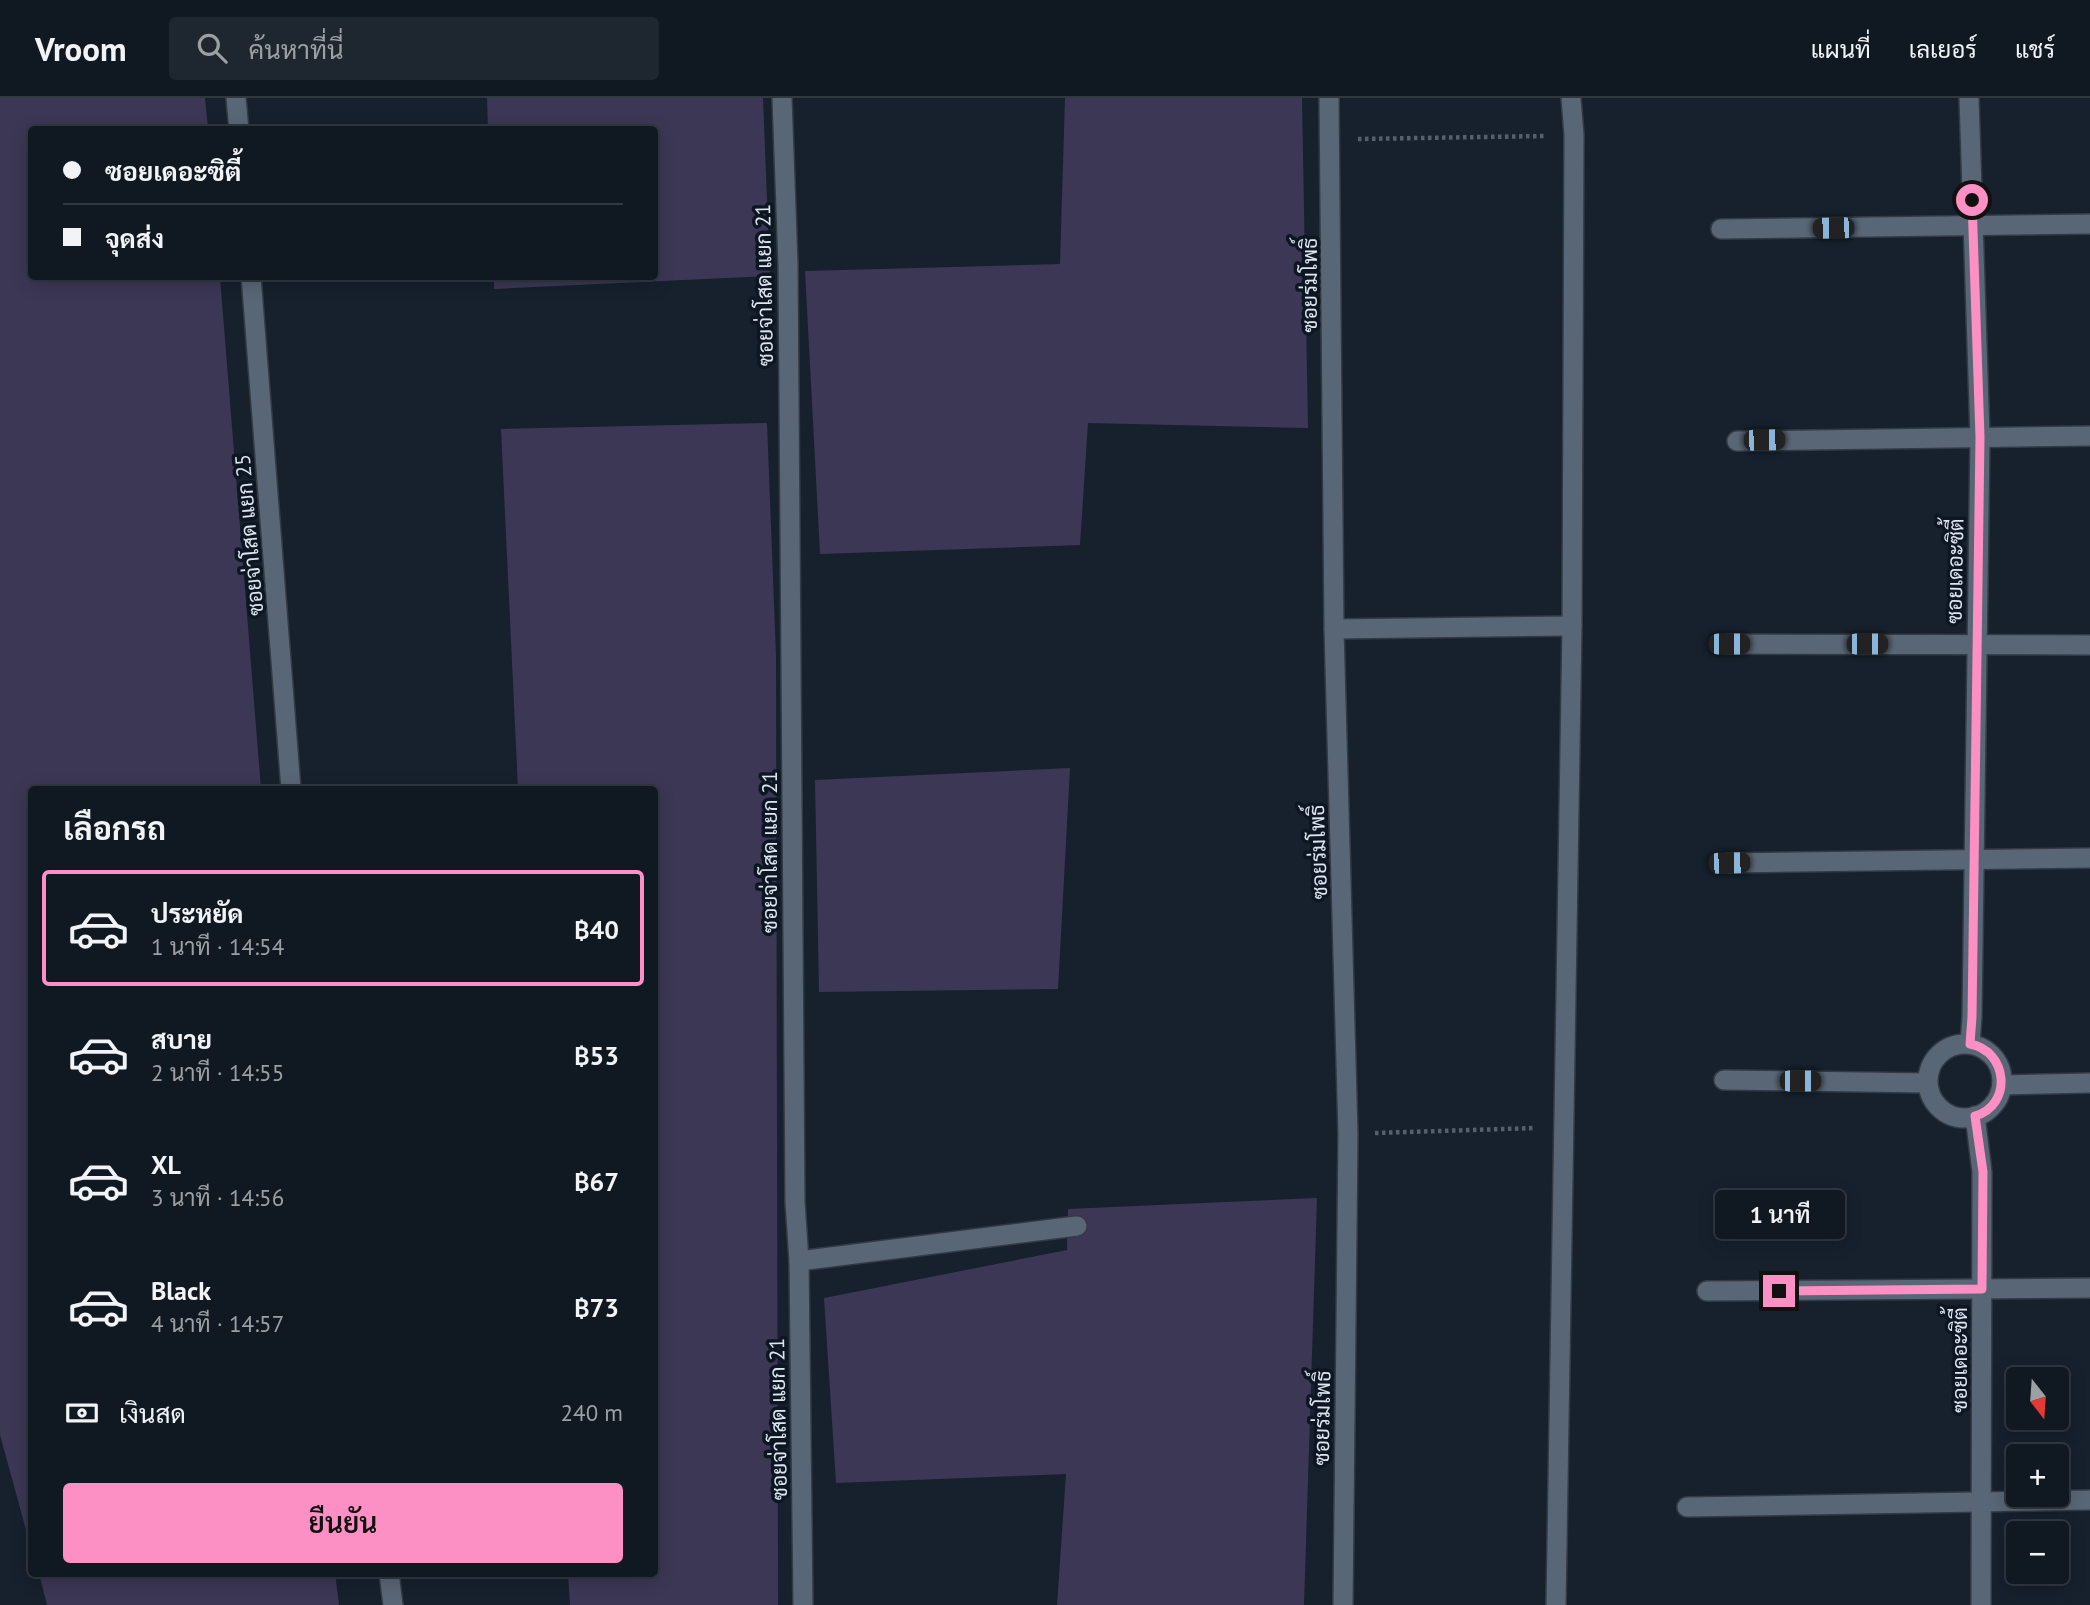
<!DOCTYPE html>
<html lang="th">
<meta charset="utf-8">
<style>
body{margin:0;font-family:"PT Sans",Sarabun,sans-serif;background:#1e262f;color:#f1f3f6;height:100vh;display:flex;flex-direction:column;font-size:26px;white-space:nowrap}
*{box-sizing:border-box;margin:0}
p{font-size:23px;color:#9ca0a5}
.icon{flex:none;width:38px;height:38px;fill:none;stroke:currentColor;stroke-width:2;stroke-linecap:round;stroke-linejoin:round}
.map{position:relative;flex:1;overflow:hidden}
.sheet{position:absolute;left:28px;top:688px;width:630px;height:791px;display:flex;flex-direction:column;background:#101922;border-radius:7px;box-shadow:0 4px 18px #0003,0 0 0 2px #303840}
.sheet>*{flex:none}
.hud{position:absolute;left:28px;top:28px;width:630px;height:154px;border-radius:7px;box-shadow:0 4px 18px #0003,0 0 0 2px #303840;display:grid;align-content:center;height:154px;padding:0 35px;background:#101922}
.needle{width:46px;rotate:163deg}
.fabs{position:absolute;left:2006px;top:1269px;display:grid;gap:14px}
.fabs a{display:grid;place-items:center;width:63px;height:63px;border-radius:7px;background:#101922;box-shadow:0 4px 18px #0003,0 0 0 2px #303840;font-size:35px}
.end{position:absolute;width:32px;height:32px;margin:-16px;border:9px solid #fc8fc3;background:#111;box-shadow:0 0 0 4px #111}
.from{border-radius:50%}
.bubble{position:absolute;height:49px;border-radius:7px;background:#101922;box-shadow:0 4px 18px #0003,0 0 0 2px #303840;font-size:23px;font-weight:600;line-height:49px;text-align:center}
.car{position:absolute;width:21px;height:42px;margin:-21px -10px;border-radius:9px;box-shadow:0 0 5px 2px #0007;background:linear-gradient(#222 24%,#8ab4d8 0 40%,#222 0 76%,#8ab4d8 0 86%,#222 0)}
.hud b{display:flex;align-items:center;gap:24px;height:66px;font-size:26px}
.hud b+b{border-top:2px solid #303840}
.hud i{width:18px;height:18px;background:#f1f3f6}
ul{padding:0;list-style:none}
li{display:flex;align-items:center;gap:21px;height:116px;margin:0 14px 10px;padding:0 21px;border:4px solid transparent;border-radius:7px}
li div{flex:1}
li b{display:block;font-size:26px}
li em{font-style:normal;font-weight:600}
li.active{border-color:#fc8fc3}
li>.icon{width:63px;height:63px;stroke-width:1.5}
h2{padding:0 35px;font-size:32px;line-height:84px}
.pay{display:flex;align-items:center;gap:18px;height:77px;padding:0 35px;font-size:26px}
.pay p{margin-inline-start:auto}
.button{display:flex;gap:14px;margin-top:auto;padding:14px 35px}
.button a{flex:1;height:80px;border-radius:7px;background:#fc8fc3;color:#111;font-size:28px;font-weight:600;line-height:80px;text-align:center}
header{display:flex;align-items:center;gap:42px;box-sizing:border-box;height:98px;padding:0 35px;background:#101922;border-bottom:2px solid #303840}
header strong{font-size:33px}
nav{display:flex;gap:38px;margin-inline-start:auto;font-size:24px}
.search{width:490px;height:63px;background:#1e262f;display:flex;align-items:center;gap:18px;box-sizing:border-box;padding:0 24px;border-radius:7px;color:#9ca0a5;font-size:26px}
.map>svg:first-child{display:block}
.green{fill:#3c3754}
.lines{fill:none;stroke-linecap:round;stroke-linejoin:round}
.minor-casing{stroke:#333a45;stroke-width:22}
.path{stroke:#56606b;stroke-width:4.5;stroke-dasharray:3.5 3.5;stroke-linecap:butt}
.minor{stroke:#596675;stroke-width:19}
.route{stroke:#fc8fc3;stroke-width:9}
.labels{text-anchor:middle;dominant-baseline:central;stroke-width:7;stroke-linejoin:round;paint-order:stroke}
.street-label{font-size:21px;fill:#dee5ee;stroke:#0d1723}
</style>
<header>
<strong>Vroom</strong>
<div class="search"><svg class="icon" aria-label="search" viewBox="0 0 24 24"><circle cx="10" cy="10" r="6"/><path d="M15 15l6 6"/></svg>ค้นหาที่นี่</div>
<nav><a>แผนที่</a><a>เลเยอร์</a><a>แชร์</a></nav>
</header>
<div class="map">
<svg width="2090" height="1507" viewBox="0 0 2090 1507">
<rect width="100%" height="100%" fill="#16212d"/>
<!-- green -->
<g class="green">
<polygon points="0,0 205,0 208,31 32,32 32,178 220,179 261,691 32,691 31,1450 0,1337"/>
<polygon points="487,0 763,0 770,178 494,191 494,179 654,178 654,32 488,31"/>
<polygon points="1065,0 1302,0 1308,330 1088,325 1080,447 820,456 805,173 1060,166"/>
<polygon points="767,325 776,558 778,1507 570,1507 568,1475 654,1475 654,691 518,691 501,331"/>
<polygon points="1070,670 1058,891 819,894 815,682"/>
<polygon points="1317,1100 1304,1507 1057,1507 1066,1376 836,1385 824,1200 1067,1152 1068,1111"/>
<polygon points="39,1475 335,1475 339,1507 47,1507"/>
</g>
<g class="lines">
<!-- minor casing -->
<g class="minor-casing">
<g id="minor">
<polyline points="236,0 239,32"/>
<polyline points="782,0 788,166 795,1104 799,1163 803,1507"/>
<polyline points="1329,0 1334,531 1348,1036 1343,1507"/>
<polyline points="1969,0 1980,339 1972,919 1970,946"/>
<polyline points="1721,131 2090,126"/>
<polyline points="251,178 291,691"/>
<polyline points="1737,343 2090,338"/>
<polyline points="1334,531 1572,528"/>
<polyline points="1729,546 2090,547"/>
<polyline points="1729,765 2090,760"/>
<circle cx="1965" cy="983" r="37"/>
<polyline points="1724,982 1927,985"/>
<polyline points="2002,987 2090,985"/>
<polyline points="1975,1018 1982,1074 1981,1507"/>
<polyline points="799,1163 1077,1128"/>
<polyline points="1707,1193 2090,1190"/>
<polyline points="1687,1409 2090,1402"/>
<polyline points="389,1475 393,1507"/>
<polyline points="1556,1507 1572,528 1574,37 1571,0"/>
</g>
</g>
<!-- path -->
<g class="path">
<polyline points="1358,41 1545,38"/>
<polyline points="1375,1035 1535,1030"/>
</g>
<!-- minor -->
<use href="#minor" class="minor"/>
</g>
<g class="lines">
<!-- route -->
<path class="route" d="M1779 1193 1982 1191 1983 1074 1975 1018C2013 1007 2008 953 1970 946L1972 919 1980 339 1972 102"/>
</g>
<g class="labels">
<!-- street labels -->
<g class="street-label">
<text transform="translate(764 187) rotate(-91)">ซอยจ่าโสด แยก 21</text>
<text transform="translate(1309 187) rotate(-90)">ซอยร่มโพธิ์</text>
<text transform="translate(249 437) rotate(-95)">ซอยจ่าโสด แยก 25</text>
<text transform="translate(1955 473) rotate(-89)">ซอยเดอะซิตี้</text>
<text transform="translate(769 754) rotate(-90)">ซอยจ่าโสด แยก 21</text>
<text transform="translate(1318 754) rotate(-92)">ซอยร่มโพธิ์</text>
<text transform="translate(1959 1262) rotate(-90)">ซอยเดอะซิตี้</text>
<text transform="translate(1322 1320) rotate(-89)">ซอยร่มโพธิ์</text>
<text transform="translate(778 1321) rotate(-91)">ซอยจ่าโสด แยก 21</text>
</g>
</g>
</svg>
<div class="fabs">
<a><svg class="needle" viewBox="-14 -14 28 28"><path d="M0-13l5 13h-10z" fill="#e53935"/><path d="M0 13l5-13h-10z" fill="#9ca0a5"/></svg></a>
<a>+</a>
<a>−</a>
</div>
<i class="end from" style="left:1972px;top:102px"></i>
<i class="end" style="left:1779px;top:1193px"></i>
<div class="bubble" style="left:1715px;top:1092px;width:130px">1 นาที</div>
<i class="car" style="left:1833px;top:130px;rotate:269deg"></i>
<i class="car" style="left:1764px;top:342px;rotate:89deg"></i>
<i class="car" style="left:1729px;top:546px;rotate:90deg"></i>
<i class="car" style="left:1867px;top:546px;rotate:90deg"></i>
<i class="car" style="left:1729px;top:765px;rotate:89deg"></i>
<i class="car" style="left:1800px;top:983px;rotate:90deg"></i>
<div class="hud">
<b><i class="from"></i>ซอยเดอะซิตี้</b>
<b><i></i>จุดส่ง</b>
</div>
<section class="sheet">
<h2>เลือกรถ</h2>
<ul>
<li class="active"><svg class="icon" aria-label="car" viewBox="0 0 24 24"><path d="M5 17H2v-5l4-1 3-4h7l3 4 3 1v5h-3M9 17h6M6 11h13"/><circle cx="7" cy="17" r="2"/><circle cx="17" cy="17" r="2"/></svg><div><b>ประหยัด</b><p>1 นาที · 14:54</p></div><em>฿40</em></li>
<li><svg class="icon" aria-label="car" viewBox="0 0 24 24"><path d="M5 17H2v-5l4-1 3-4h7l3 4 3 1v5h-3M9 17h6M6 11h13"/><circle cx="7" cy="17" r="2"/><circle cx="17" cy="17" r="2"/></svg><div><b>สบาย</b><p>2 นาที · 14:55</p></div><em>฿53</em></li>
<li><svg class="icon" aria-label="car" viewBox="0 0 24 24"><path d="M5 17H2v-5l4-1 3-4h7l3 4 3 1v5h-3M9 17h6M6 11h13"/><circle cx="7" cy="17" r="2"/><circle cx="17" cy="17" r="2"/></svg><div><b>XL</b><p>3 นาที · 14:56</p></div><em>฿67</em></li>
<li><svg class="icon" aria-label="car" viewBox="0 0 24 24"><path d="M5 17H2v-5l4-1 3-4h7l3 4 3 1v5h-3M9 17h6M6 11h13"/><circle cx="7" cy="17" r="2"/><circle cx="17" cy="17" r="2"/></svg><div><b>Black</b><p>4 นาที · 14:57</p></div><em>฿73</em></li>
</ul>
<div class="pay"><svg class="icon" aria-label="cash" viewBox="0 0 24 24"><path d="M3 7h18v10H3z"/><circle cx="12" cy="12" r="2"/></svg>เงินสด<p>240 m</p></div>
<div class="button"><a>ยืนยัน</a></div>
</section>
</div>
